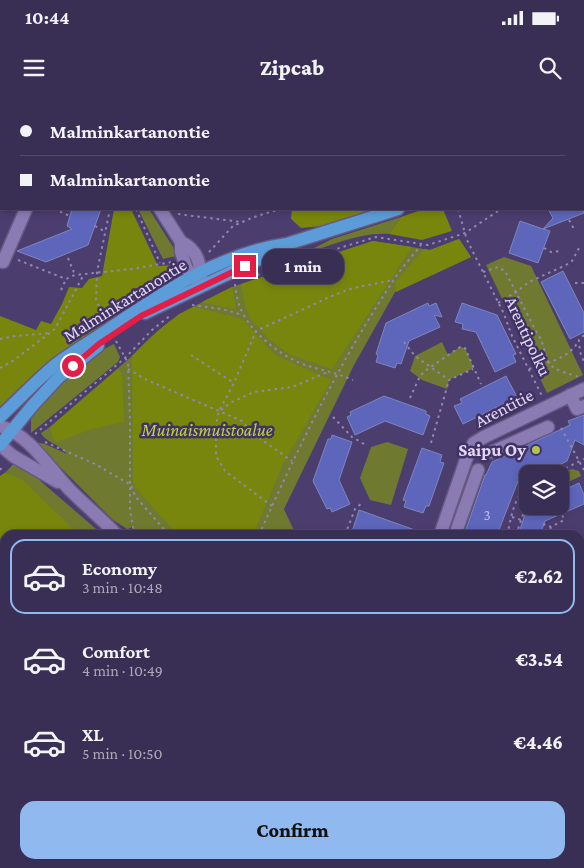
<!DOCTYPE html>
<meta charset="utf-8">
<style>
body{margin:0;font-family:"Crimson Pro",serif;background:#40365a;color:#f1f3f6;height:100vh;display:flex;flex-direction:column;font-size:19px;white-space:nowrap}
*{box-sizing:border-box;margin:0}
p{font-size:16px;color:#aba8b8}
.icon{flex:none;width:28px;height:28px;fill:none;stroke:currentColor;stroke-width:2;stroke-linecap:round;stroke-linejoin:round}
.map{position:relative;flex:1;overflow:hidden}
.drawer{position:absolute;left:0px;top:430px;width:585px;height:339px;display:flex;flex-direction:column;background:#392e53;border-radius:15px 15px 0 0;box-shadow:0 2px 8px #0003,0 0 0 1px #534a6a}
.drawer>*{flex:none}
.banner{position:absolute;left:0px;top:0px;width:585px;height:110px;box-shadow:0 2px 8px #0003,0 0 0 1px #534a6a;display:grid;align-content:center;height:110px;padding:0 20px;background:#392e53}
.buttons{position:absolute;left:519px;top:365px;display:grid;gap:10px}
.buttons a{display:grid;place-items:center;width:50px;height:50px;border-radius:10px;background:#392e53;box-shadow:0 2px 8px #0003,0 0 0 1px #534a6a;font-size:25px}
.end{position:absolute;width:22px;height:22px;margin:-11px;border:6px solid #e11d48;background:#fff;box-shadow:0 0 0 2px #fff}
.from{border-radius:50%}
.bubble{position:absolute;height:35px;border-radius:15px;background:#392e53;box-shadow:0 2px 8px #0003,0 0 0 1px #534a6a;font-size:16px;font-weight:800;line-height:35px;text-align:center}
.banner b{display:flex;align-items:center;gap:18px;height:48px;font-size:19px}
.banner b+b{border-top:1px solid #534a6a}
.banner i{width:12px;height:12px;background:#f1f3f6}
ul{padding:9px 0 0;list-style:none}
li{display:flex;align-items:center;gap:15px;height:75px;margin:0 10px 8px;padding:0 10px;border:2px solid transparent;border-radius:15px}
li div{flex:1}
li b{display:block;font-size:19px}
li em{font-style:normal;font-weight:800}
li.active{border-color:#90b9f0}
li>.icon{width:45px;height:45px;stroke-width:1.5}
.primary-button{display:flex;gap:10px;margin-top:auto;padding:10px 20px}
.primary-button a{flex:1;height:58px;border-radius:15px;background:#90b9f0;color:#111;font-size:20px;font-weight:800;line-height:58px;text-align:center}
.status{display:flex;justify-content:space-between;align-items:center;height:35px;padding:0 25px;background:#392e53;direction:ltr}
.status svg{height:14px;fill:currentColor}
header{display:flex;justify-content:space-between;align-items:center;height:65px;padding:0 20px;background:#392e53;font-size:22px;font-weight:800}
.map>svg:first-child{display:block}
.green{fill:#6f7a30}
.forest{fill:#79860d}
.building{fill:#5d66bb;stroke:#7d86be}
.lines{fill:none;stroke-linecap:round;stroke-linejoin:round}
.minor-casing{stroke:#665984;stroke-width:15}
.major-casing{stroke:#665984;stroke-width:15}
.path{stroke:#9287b0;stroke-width:2;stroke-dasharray:2.5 4;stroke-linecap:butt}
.minor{stroke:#8b7bb3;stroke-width:12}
.major{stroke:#5c9dd9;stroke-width:12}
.route{stroke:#e11d48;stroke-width:6}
.poi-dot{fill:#b2c34c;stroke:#423263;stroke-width:2}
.labels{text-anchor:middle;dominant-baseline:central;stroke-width:5;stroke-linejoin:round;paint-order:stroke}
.number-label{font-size:15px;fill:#c0bce9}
.street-label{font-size:18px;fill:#e1d9f8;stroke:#423263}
.park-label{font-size:18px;font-style:italic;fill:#c0d246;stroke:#423263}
.poi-label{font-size:18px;font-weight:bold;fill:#e1d9f8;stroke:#423263;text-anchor:end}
</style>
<div class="status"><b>10:44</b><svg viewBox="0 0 49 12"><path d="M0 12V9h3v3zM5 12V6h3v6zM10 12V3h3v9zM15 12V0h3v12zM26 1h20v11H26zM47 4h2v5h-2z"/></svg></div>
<header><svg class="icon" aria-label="menu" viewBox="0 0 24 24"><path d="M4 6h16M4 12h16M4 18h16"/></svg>Zipcab<svg class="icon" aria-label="search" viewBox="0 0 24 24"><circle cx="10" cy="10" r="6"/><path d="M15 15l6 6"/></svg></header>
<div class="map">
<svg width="584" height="768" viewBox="0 0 584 768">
<rect width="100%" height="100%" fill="#4c3d6f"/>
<!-- green -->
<g class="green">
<polygon points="318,0 488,0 489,1 318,1"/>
<polygon points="138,109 149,109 173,147 176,156 163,159"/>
<path d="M401 117 389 134C359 132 328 147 300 155L332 139Z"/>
<path d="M459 139 471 157 395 192 354 265 284 409 296 435H140L131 426V428L127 429 113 420 35 342 45 344 67 354C60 344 45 342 41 333L50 327 132 256 159 230 179 214 232 187 373 141 430 150Z"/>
<polygon points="504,157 531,166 583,275 547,293 486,165"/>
<polygon points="442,242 448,255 460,247 465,248 474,268 449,280 447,289 422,280 410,271 415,256"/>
<path d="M114 244 120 257 118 262 31 333V320L33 313C57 288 82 259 114 244Z"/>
<polygon points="387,342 408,349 391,405 370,400 360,378 371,347"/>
<polygon points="15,362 30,372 103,435 5,435 0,407 24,382 6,372"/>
<polygon points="572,369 579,371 581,376 560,386 560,377 570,373 569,370"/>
<polygon points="580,672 584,674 584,768 445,768 441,764 580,764"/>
</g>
<!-- forest -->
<g class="forest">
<polygon points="114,109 131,109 158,166 174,165 174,179 121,213 97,231 66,249 36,272 0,307 0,216 36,230 41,221 51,224 62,204 69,187 82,188 89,179 102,176"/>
<polygon points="292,109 376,109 322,126 301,128 291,119"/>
<polygon points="424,109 443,109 452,131 422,140 389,134 401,117"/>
<polygon points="459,139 471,157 396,192 395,183 424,149 430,150"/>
<polygon points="373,141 412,147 332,269 289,254 269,239 251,219 245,205 241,184"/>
<polygon points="232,187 236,208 234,209 202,202"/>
<path d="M193 207 239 218 245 222 275 255 331 280 282 366 253 435H178L135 387 133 381 132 256C150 237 169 219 193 207Z"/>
<polygon points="118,269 122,273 124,322 91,329 57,342 53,338 50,327"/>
<polygon points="6,372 24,381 79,435 5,435 5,518 0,511 0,376"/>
<polygon points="5,577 5,651 0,644 0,581"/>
<polygon points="87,764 397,764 401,768 90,768"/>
<polygon points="418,764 481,764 481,768 421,768"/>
<polygon points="487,764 519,764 530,768 487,768"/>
</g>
<!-- building -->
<g class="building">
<polygon points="72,109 101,109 88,145 46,162 17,151 72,129 67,126"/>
<polygon points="548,109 584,109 584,113 543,129 550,131 538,163 509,153 520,121 543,129 553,118"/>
<polygon points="563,171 584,213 584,232 570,239 541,182"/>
<polygon points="428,203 429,206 436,203 442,217 434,215 440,227 409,241 401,264 397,263 395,268 376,262 378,255 376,254 386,223"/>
<polygon points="462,203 497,215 516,254 513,255 516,262 495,272 476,232 462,229 463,224 455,222"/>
<polygon points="506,276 517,297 463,324 454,306 462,303 460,299"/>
<polygon points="384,296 426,311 426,314 430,316 423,335 385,321 355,335 347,317 351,315 350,312"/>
<polygon points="584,315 584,345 575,340 567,361 541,374 528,374 528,384 518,381 497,435 464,435 485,375 486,375 492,362 551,334 570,325 568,321"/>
<polygon points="332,335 352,342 339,380 350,404 332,412 330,408 327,409 313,381 328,339 331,339"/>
<polygon points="422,348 442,355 440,362 444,363 429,406 426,406 423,413 404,407 406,401 403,400"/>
<polygon points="579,383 584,395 584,404 545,421 540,435 518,435 528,406 560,406 560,392"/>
<polygon points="359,410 426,434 425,435 361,435 352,432"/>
</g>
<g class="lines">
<!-- minor casing -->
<g class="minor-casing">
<g id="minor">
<polyline points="97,0 97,1"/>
<polyline points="498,0 498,1"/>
<polyline points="220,1 220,0"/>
<polyline points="160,109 181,142 181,152 187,169 200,184"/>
<path d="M181 142C199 150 200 165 202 183"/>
<polyline points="0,160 3,162 26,109"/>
<polyline points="570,295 577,309 584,306"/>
<path d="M0 326C30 335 49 368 70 390 85 405 102 419 117 435"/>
<polyline points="0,345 13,356 58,382"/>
<polyline points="492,352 548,327"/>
<polyline points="440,435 469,351 474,343 484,337 584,289"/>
<polyline points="455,435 478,370"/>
<polyline points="0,527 5,534"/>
<polyline points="580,532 584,533"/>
<polyline points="0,561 5,556"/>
<polyline points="0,718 5,710"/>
<polyline points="408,764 411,768"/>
</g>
</g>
<!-- major casing -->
<g class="major-casing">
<g id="major">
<polyline points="145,213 274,152"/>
<path d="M0 317C18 300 36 281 55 265 71 253 90 242 106 231 160 194 220 153 287 144L398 109"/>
<polyline points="0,345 33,305 59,277 98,246"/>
</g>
</g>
<!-- path -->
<g class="path">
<polyline points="30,0 31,1"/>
<polyline points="244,0 246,1"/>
<polyline points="398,0 399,1"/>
<polyline points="423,0 424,1"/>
<polyline points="445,0 448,1"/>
<polyline points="519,0 521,1"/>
<polyline points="273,1 274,0"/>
<polyline points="322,1 322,0"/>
<polyline points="367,1 367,0"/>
<polyline points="539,1 540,0"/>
<polyline points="0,33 1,36"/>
<polyline points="0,52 1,48"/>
<polyline points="54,109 70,116"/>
<polyline points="136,109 160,163"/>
<polyline points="458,109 467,140 504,214 512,236 542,296"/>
<polyline points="178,114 241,122"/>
<polyline points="569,120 574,129"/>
<polyline points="95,126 104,131"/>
<polyline points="544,148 551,152 561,151"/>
<polyline points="209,152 233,126 254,117 280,109"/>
<polyline points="68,158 75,175"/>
<polyline points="18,160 66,179 75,175 132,169 172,162"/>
<path d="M483 172 498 167 505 171 537 233C545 244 544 255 549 263 554 271 571 274 579 277"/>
<polyline points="257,175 316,155 376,137 428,145 465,133 501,109"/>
<polyline points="575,183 584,183"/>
<path d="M235 184C236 192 237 200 240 207 248 231 282 257 305 265 321 270 337 273 353 280"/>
<polyline points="61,190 66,179"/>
<polyline points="498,203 516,192 529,182 566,165 572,161 579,148"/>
<polyline points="192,205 222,209 243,215"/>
<polyline points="104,218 96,200 97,172 110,109"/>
<polyline points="584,235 579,240 580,252 584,262"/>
<polyline points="0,239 15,236 50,233"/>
<polyline points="116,241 128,263 130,320 130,410 134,434"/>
<polyline points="404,242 415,256 449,280 473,269"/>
<polyline points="191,255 234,283"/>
<polyline points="0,268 14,260 55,229 84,174"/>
<polyline points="128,269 147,280 242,321 252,333 292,361"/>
<path d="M529 269C548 263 570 258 579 240"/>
<polyline points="410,298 420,276 425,271 460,247 465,248 481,284"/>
<polyline points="221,310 232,302 254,292 292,287 328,272"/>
<polyline points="333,317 352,337 364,344"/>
<polyline points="561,328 584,370"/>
<polyline points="35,334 125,258 152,230 171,215"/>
<polyline points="45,342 95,364 131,385 135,396 169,435"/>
<polyline points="431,343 449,280"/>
<polyline points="0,370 4,365"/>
<polyline points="554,374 584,359"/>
<polyline points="563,388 564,390"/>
<polyline points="272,406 225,371 216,356 216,324 219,311 234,283 256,231 334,195 353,188 393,180"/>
<polyline points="512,417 521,420"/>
<polyline points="543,424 551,427"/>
<path d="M259 435C298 348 340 261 393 181 401 168 412 157 421 145"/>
<polyline points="320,435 329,433 338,435"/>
<polyline points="345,435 355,409 362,403"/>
<path d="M507 435C511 421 513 395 528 388"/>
<polyline points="516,435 528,400"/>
<polyline points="548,435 551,427 564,420 562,414"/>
<polyline points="580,465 584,463"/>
<polyline points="0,468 5,477"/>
<polyline points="580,599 584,601"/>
<polyline points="580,617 584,609"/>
<polyline points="580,678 584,678"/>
<polyline points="0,685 5,681"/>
<polyline points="0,744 5,731"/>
<polyline points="580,747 584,744"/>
<polyline points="209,764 211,768"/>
<polyline points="360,764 364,768"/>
<polyline points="435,764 439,768"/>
<polyline points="484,764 484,768"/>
<polyline points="524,764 534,768"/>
<polyline points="544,768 552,764"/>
</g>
<!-- minor -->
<use href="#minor" class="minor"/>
<!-- major -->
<use href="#major" class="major"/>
</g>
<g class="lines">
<!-- route -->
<polyline class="route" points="73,266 99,244 141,216 245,166"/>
</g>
<!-- markers -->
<circle class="poi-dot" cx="536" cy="350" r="5"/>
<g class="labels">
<!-- number labels -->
<g class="number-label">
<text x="487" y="415">3</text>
</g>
<!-- street labels -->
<g class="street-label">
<text transform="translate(125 200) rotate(-32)">Malminkartanontie</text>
<text transform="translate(528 236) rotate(65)">Arentipolku</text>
<text transform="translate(504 308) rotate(-27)">Arentitie</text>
</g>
<!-- park labels -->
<g class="park-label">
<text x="207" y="330">Muinaismuistoalue</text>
</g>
<!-- poi labels -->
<g class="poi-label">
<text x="526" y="350">Saipu Oy</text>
</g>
</g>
</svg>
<div class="buttons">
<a><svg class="icon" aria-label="layers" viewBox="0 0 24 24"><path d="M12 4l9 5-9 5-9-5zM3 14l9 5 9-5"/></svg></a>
</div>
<i class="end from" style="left:73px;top:266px"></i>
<i class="end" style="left:245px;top:166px"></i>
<div class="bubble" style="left:262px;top:149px;width:82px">1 min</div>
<div class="banner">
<b><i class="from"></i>Malminkartanontie</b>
<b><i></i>Malminkartanontie</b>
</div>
<section class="drawer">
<ul>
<li class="active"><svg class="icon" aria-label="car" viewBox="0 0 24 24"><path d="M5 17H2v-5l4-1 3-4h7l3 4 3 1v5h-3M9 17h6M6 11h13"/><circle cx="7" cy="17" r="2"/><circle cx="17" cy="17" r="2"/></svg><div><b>Economy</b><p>3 min · 10:48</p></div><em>€2.62</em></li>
<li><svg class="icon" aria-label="car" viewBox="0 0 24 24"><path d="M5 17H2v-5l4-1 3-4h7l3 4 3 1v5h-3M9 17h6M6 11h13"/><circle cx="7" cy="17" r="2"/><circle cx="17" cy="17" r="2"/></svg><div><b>Comfort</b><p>4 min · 10:49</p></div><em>€3.54</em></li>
<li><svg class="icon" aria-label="car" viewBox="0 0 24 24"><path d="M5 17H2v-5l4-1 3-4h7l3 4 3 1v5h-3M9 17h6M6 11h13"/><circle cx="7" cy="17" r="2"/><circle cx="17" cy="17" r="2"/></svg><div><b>XL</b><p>5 min · 10:50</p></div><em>€4.46</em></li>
</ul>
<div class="primary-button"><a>Confirm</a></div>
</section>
</div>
